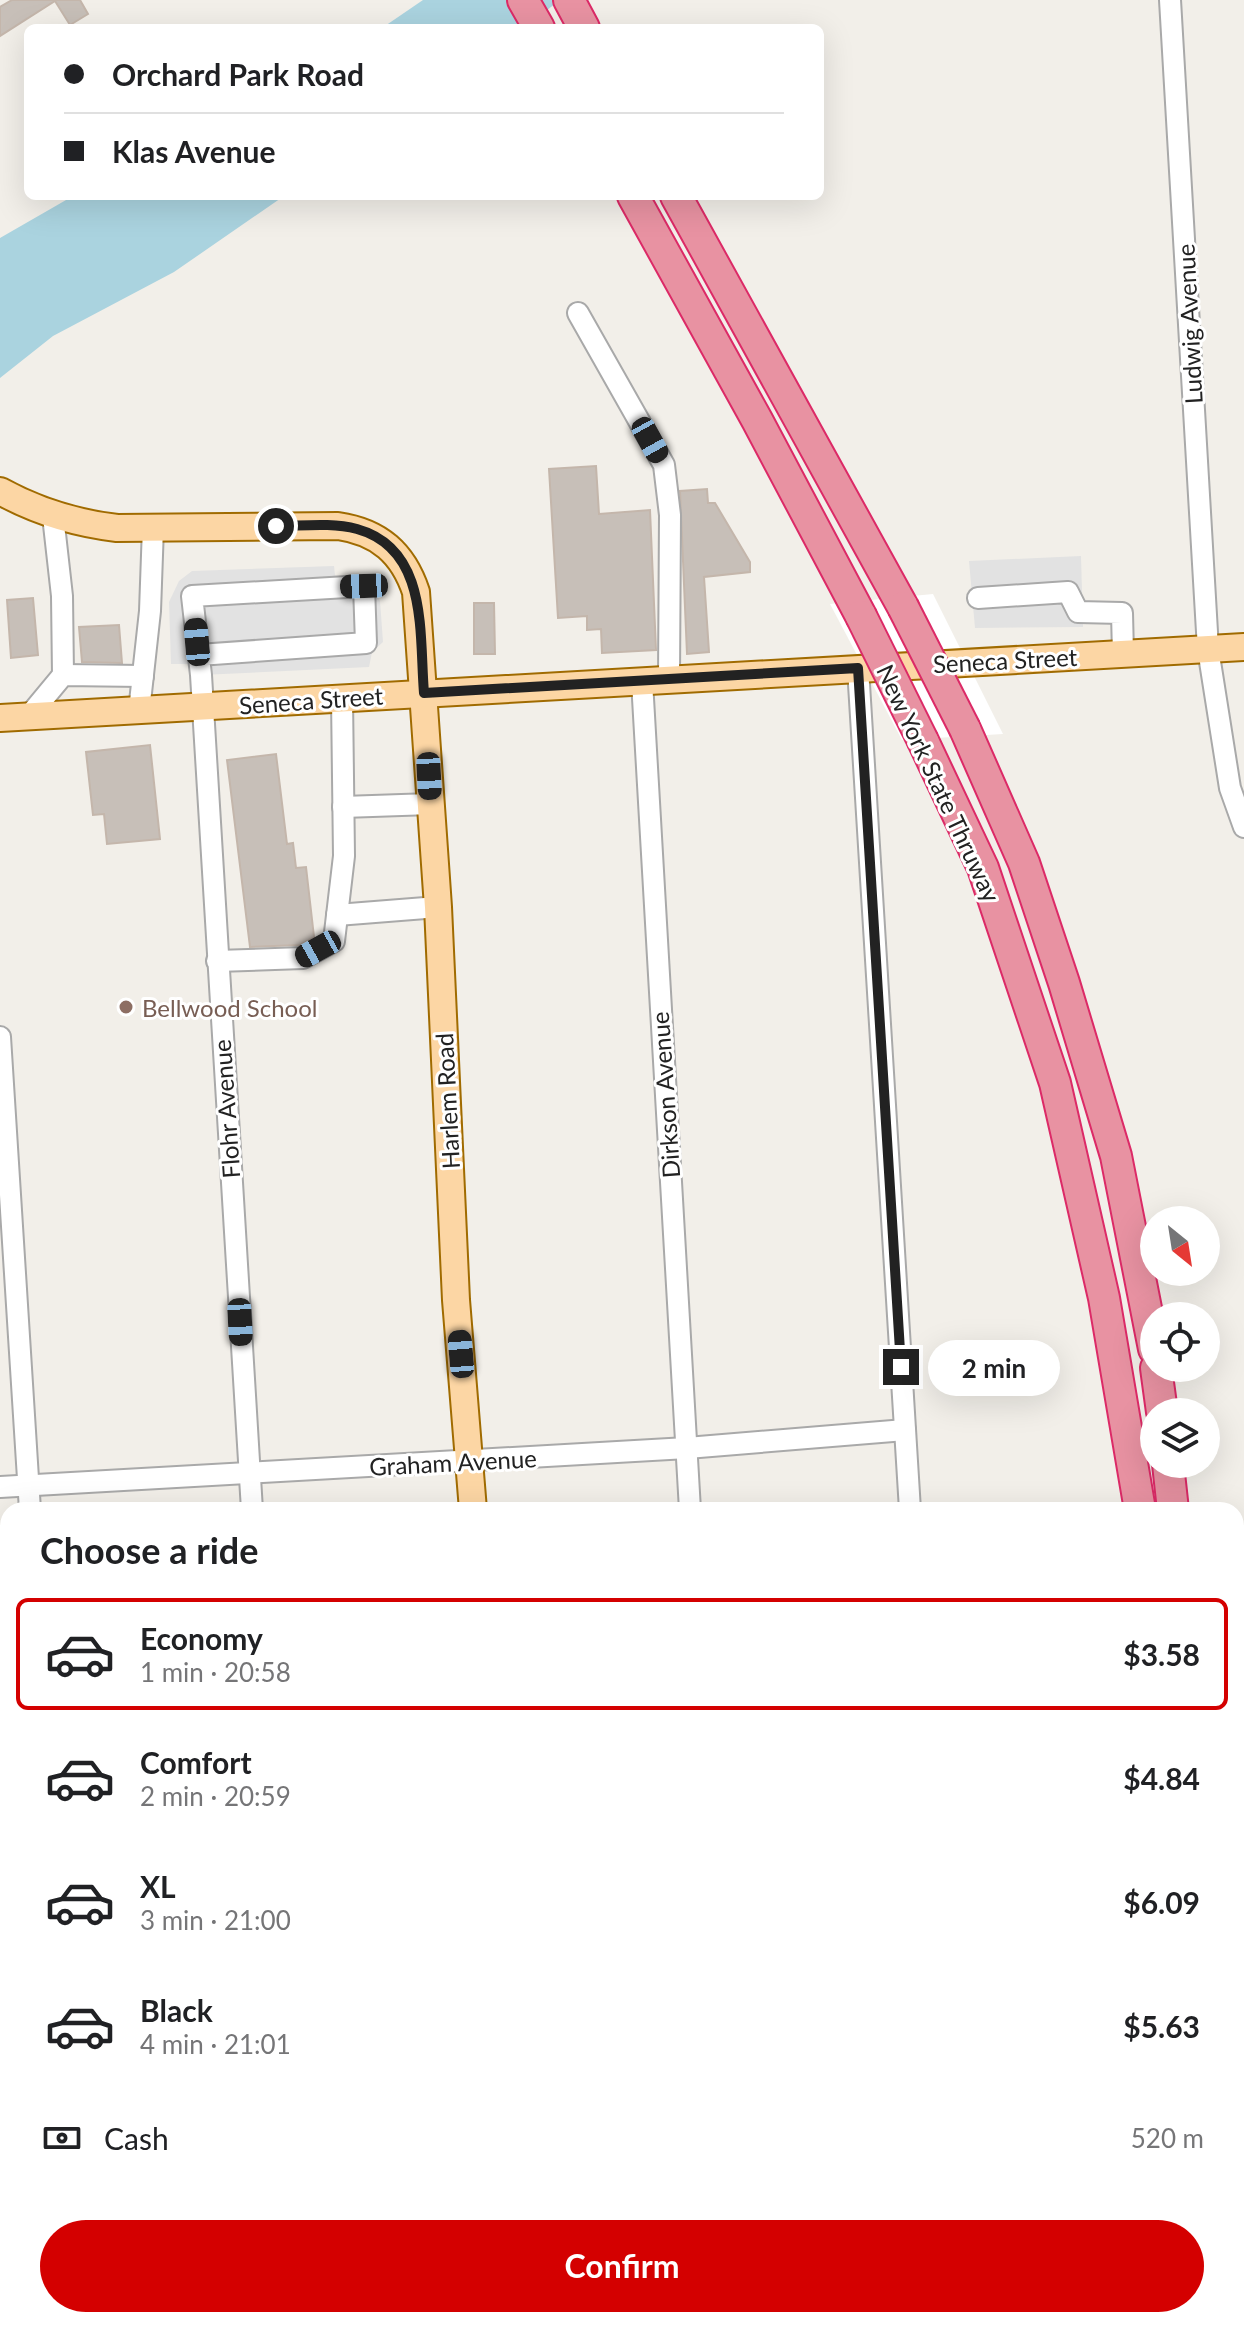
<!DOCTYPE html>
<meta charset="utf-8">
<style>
body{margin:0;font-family:Lato,sans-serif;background:#f6f6f6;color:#202124;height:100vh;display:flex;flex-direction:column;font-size:30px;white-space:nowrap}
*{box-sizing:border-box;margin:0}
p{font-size:26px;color:#757577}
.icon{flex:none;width:44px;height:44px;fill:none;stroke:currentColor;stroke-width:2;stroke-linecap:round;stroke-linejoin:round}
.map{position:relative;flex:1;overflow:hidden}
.sheet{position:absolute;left:0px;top:1502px;width:1244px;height:826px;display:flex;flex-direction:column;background:#fff;border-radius:24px 24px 0 0;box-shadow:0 8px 32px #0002}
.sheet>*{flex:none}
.top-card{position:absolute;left:24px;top:24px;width:800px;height:176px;border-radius:12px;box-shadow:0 8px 32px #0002;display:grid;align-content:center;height:176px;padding:0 40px;background:#fff}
.needle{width:52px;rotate:150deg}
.buttons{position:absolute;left:1140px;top:1206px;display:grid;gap:16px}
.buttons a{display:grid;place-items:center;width:80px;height:80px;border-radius:50%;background:#fff;box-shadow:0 8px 32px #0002;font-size:40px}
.end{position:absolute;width:36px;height:36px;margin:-18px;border:10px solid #222;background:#fff;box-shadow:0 0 0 4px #fff}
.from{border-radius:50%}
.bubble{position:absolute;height:56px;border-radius:28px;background:#fff;box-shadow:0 8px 32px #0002;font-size:26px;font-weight:700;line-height:56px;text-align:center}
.car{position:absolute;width:24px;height:48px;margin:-24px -12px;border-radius:10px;box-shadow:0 0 6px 2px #0007;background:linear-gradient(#222 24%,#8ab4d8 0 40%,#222 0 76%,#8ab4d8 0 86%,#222 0)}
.top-card b{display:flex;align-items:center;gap:28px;height:76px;font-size:30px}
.top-card b+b{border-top:2px solid #e0e0e0}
.top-card i{width:20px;height:20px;background:#202124}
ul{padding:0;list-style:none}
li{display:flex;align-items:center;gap:24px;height:112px;margin:0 16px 12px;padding:0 24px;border:4px solid transparent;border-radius:12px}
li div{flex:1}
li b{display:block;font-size:30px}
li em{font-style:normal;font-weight:700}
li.active{border-color:#d40000}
li>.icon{width:72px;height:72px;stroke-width:1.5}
h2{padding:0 40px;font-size:36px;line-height:96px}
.pay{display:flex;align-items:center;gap:20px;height:88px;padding:0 40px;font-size:30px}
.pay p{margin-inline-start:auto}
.cta{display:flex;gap:16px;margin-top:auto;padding:16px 40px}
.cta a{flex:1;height:92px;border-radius:48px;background:#d40000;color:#fff;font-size:32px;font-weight:700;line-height:92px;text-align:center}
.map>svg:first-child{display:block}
.park{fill:#c8facc}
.pitch{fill:#88e0be}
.parking{fill:#e2e2e2}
.water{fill:#aad3df}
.pier{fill:#fff}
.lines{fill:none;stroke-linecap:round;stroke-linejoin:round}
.stream{stroke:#aad3df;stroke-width:5}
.building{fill:#c7bfb8;stroke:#c4b6ab;stroke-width:2}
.minor-casing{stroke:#a9a9a9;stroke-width:24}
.major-casing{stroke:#a06b00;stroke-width:30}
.highway-casing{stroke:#dc2a67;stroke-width:34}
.path{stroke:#fa8072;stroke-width:3;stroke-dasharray:4 4;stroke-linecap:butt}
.minor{stroke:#fff;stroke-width:20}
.major{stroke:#fcd6a4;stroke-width:26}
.highway{stroke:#e892a2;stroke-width:30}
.highway-bridge-casing{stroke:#dc2a67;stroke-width:34;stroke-linecap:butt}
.highway-bridge{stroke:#e892a2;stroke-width:30}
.route{stroke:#222;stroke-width:10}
.education-dot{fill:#8d6e63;stroke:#fff;stroke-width:3}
.labels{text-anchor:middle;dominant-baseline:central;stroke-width:6;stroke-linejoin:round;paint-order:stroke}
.street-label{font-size:24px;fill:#222;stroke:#fff}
.education-label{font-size:24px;fill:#785e54;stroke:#fff;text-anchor:start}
</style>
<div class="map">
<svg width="1244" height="2327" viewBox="0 0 1244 2327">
<rect width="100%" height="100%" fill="#f2efe9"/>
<!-- park -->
<polygon class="park" points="8,2269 8,2320 1005,2320 1004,2327 0,2327 0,2273"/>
<!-- pitch -->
<polygon class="pitch" points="738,2320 823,2320 813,2327 739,2327"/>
<!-- parking -->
<g class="parking">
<polygon points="1081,556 1083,627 975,628 969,561"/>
<polygon points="334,566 335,575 339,580 373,588 380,601 383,642 372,652 369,667 201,675 191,664 171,664 169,602 179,581 192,571"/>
<polygon points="500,2320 565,2320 552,2327 504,2327"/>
</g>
<!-- water -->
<g class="water">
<polygon points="423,0 560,0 524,28 382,28"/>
<polygon points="73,196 284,196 174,272 53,336 0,378 0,238"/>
</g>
<!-- pier -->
<polygon class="pier" points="933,594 1003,734 902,740 830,604"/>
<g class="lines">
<!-- stream -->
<polyline class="stream" points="681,2320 685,2327"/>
</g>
<!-- building -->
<g class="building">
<polygon points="12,0 80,0 88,14 70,25 55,1 0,36 0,7"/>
<polygon points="596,466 599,514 650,510 656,650 602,653 601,629 587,630 587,616 558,618 549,469"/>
<polygon points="707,489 708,503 715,503 750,562 750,572 704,577 709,652 687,654 680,491"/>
<polygon points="33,598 38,655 11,658 7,600"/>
<polygon points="474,603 494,603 495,654 474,654"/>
<polygon points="119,625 122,663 82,662 79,627"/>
<polygon points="150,745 160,839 107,844 104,814 93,815 86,752"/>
<polygon points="276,754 287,844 293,843 296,868 306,867 314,937 300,945 250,947 227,760"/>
</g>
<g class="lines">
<!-- minor casing -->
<g class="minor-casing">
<g id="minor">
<polyline points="1170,0 1208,649 1230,788 1244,827"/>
<polyline points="578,313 664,465 670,515 669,679"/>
<polyline points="53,516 62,596 63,675"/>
<polyline points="978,598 1068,592 1078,612 1122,613 1123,654"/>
<polyline points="199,655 366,643 364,586 192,596 201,675 252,1510"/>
<polyline points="858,668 910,1510"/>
<polyline points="642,681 690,1510"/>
<polyline points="139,711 150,611 153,527"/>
<polyline points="29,716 63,675 143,676"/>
<polyline points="343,807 431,804"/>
<polyline points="337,915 438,907"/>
<polyline points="217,961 303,958 334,941 344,856 342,698"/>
<polyline points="0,1037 30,1510"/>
<polyline points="0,1487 687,1448 905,1430"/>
</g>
</g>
<!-- major casing -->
<g class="major-casing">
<g id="major">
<path d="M0 491C38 512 74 523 117 528L338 526C379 532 403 553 416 592L438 907 456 1300 473 1510"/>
<polyline points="0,718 1244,647"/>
<polyline points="651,2320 655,2327"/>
</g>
</g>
<!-- highway casing -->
<g class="highway-casing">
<g id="highway">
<polyline points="523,0 539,28"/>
<polyline points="569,0 584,28"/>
<polyline points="633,196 757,420 861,616"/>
<polyline points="676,196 903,607"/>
<polyline points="965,729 1024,863 1064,983 1116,1156 1154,1349"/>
<polyline points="923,741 983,868 1055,1083 1104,1298 1140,1510"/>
<polyline points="1156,1368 1162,1412"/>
<polyline points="1168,1464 1173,1510"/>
<polyline points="1236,1988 1244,2045"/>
<polyline points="1236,2222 1244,2260"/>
<polyline points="1140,2327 1142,2320"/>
</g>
</g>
<!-- path -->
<g class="path">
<polyline points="0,2309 8,2306"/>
<polyline points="473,2320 477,2327"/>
</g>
<!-- minor -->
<use href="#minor" class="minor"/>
<!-- major -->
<use href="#major" class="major"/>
<!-- highway -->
<use href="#highway" class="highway"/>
<!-- highway-bridge casing -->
<g class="highway-bridge-casing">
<g id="highway-bridge">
<polyline points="903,607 965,729"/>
<polyline points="861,616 923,741"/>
</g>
</g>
<!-- highway-bridge -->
<use href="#highway-bridge" class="highway-bridge"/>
</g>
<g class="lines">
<!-- route -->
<path class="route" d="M276 526C302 526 331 522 357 529 429 549 419 634 424 693L858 668 901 1367"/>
</g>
<!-- markers -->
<circle class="education-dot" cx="126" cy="1007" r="8"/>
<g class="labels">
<!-- street labels -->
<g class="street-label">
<text transform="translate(1189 324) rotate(-93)">Ludwig Avenue</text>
<text transform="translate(1005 660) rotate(-3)">Seneca Street</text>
<text transform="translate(311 700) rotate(-4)">Seneca Street</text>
<text transform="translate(939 783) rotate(65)">New York State Thruway</text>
<text transform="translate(665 1095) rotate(-94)">Dirkson Avenue</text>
<text transform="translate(447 1101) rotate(-93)">Harlem Road</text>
<text transform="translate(226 1109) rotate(-94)">Flohr Avenue</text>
<text transform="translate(453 1462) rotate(-3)">Graham Avenue</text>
</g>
<!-- education labels -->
<g class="education-label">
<text x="142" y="1007">Bellwood School</text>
</g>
</g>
</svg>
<div class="buttons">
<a><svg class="needle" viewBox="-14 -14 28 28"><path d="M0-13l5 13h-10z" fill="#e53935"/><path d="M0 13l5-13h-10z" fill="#757577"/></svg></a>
<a><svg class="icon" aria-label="locate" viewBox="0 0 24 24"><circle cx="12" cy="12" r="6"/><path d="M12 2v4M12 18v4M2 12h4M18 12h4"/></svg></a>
<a><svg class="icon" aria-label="layers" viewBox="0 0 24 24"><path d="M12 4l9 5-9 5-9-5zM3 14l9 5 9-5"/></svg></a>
</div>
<i class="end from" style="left:276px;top:526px"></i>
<i class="end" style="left:901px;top:1367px"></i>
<div class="bubble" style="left:928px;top:1340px;width:132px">2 min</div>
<i class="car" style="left:650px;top:440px;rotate:151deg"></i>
<i class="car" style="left:364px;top:586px;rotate:268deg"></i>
<i class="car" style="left:197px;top:642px;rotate:355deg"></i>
<i class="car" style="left:429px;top:776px;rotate:177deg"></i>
<i class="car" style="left:318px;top:949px;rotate:241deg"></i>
<i class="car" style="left:240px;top:1322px;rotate:177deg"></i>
<i class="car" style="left:461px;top:1354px;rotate:355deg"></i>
<div class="top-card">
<b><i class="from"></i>Orchard Park Road</b>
<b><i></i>Klas Avenue</b>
</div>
<section class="sheet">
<h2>Choose a ride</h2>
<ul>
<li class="active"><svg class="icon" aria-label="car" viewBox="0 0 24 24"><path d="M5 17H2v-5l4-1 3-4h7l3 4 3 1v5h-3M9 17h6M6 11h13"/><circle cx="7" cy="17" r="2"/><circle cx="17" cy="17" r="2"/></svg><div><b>Economy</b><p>1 min · 20:58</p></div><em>$3.58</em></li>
<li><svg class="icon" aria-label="car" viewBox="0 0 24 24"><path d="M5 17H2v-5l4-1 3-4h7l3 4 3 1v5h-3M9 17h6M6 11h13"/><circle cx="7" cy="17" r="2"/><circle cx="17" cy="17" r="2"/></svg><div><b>Comfort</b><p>2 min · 20:59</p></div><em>$4.84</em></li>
<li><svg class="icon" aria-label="car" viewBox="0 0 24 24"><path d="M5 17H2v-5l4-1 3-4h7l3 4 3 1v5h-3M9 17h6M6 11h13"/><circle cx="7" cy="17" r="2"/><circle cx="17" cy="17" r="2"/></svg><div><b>XL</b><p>3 min · 21:00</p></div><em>$6.09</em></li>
<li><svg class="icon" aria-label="car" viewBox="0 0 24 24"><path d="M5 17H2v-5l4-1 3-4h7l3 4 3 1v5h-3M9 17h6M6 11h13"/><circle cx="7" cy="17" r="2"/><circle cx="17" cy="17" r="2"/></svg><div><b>Black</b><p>4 min · 21:01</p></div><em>$5.63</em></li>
</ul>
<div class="pay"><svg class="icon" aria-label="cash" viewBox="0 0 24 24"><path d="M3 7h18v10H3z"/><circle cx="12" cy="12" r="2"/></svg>Cash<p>520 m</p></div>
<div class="cta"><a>Confirm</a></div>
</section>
</div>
